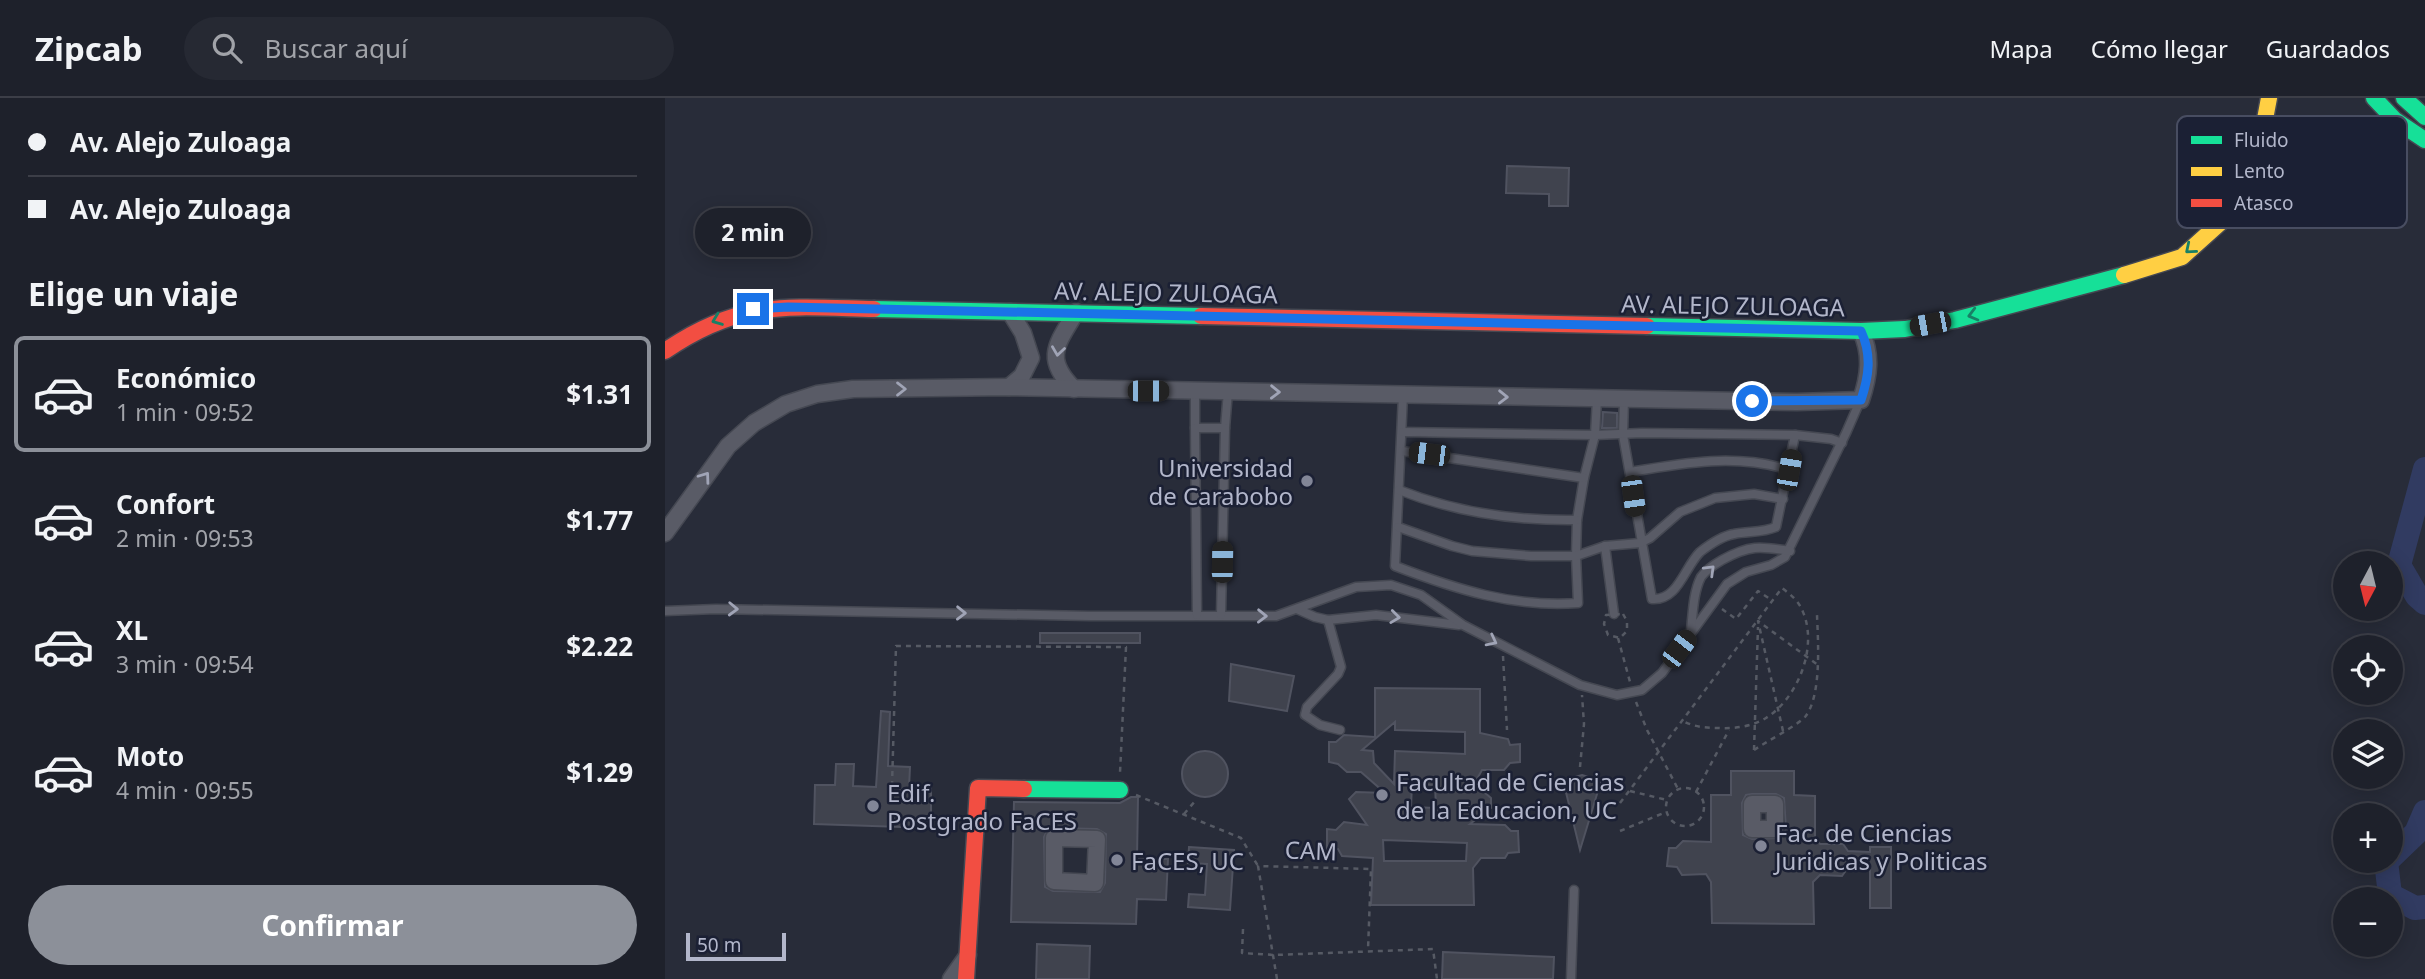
<!DOCTYPE html>
<html lang="es">
<meta charset="utf-8">
<style>
body{margin:0;font-family:"Noto Sans",sans-serif;background:#262933;color:#f1f3f6;height:100vh;display:flex;flex-direction:column;font-size:26px;white-space:nowrap}
*{box-sizing:border-box;margin:0}
p{font-size:23px;color:#a1a3a9}
.icon{flex:none;width:38px;height:38px;fill:none;stroke:currentColor;stroke-width:2;stroke-linecap:round;stroke-linejoin:round}
.map{position:relative;flex:1;overflow:hidden}
.sheet{display:flex;flex-direction:column;background:#1e212b;width:665px}
.sheet>*{flex:none}
.top-card{display:grid;align-content:center;height:154px;padding:0 28px;background:#1e212b}
.needle{width:46px;rotate:187deg}
.fabs{position:absolute;left:1668px;top:453px;display:grid;gap:14px}
.fabs a{display:grid;place-items:center;width:70px;height:70px;border-radius:50%;background:#1e212b;box-shadow:0 4px 18px #0003,0 0 0 2px #3c3e47;font-size:35px}
.scale{position:absolute;left:21px;bottom:18px;width:100px;box-sizing:border-box;padding-left:7px;border:4px solid #b2b6ca;border-top:0;font-size:19px;line-height:24px;white-space:nowrap;color:#b2b6ca;-webkit-text-stroke:5px #1b2034;paint-order:stroke}
.end{position:absolute;width:32px;height:32px;margin:-16px;border:9px solid #1a73e8;background:#fff;box-shadow:0 0 0 4px #fff}
.from{border-radius:50%}
.bubble{position:absolute;height:49px;border-radius:24px;background:#1e212b;box-shadow:0 4px 18px #0003,0 0 0 2px #3c3e47;font-size:23px;font-weight:700;line-height:49px;text-align:center}
.car{position:absolute;width:21px;height:42px;margin:-21px -10px;border-radius:9px;box-shadow:0 0 5px 2px #0007;background:linear-gradient(#222 24%,#8ab4d8 0 40%,#222 0 76%,#8ab4d8 0 86%,#222 0)}
.top-card b{display:flex;align-items:center;gap:24px;height:66px;font-size:26px}
.top-card b+b{border-top:2px solid #3c3e47}
.top-card i{width:18px;height:18px;background:#f1f3f6}
ul{padding:0;list-style:none}
li{display:flex;align-items:center;gap:21px;height:116px;margin:0 14px 10px;padding:0 14px;border:4px solid transparent;border-radius:10px}
li div{flex:1}
li b{display:block;font-size:26px}
li em{font-style:normal;font-weight:700}
li.selected{border-color:#8c9099}
li>.icon{width:63px;height:63px;stroke-width:1.5}
h2{padding:0 28px;font-size:32px;line-height:84px}
.cta{display:flex;gap:14px;margin-top:auto;padding:14px 28px}
.cta a{flex:1;height:80px;border-radius:42px;background:#8c9099;color:#fff;font-size:28px;font-weight:700;line-height:80px;text-align:center}
header{display:flex;align-items:center;gap:42px;box-sizing:border-box;height:98px;padding:0 35px;background:#1e212b;border-bottom:2px solid #3c3e47}
header strong{font-size:33px}
nav{display:flex;gap:38px;margin-inline-start:auto;font-size:24px}
.search{width:490px;height:63px;background:#262933;display:flex;align-items:center;gap:18px;box-sizing:border-box;padding:0 24px;border-radius:38px;color:#a1a3a9;font-size:26px}
main{display:flex;flex:1;min-height:0}
.map>svg:first-child{display:block}
.lines{fill:none;stroke-linecap:round;stroke-linejoin:round}
.river{stroke:#313b61;stroke-width:24}
.building{fill:#40434e;stroke:#505360;stroke-width:2;fill-rule:evenodd}
.lane-casing{stroke:#454852;stroke-width:11}
.street-casing{stroke:#454852;stroke-width:19}
.fast-casing{stroke:#454852;stroke-width:19}
.slow-casing{stroke:#454852;stroke-width:19}
.jam-casing{stroke:#454852;stroke-width:19}
.path{stroke:#565a64;stroke-width:2.5;stroke-dasharray:5 5;stroke-linecap:butt}
.lane{stroke:#595b66;stroke-width:8}
.street{stroke:#595b66;stroke-width:16}
.fast{stroke:#16e098;stroke-width:16}
.slow{stroke:#ffcf43;stroke-width:16}
.jam{stroke:#f24e42;stroke-width:16}
.oneway{stroke:#188066}
.oneway2{stroke:#a0a4b6}
.route{stroke:#1a73e8;stroke-width:9}
.poi-dot{fill:#828697;stroke:#1b2034;stroke-width:2.5}
.labels{text-anchor:middle;dominant-baseline:central;stroke-width:5;stroke-linejoin:round;paint-order:stroke}
.street-label{font-size:24px;fill:#b2b6ca;stroke:#1b2034}
.poi-label{font-size:24px;fill:#b2b6ca;stroke:#1b2034;text-anchor:start}
.key{fill:#1b2034;stroke:#484d61;stroke-width:2}
.key-label{font-size:19px;fill:#b2b6ca}
</style>
<header>
<strong>Zipcab</strong>
<div class="search"><svg class="icon" aria-label="search" viewBox="0 0 24 24"><circle cx="10" cy="10" r="6"/><path d="M15 15l6 6"/></svg>Buscar aquí</div>
<nav><a>Mapa</a><a>Cómo llegar</a><a>Guardados</a></nav>
</header>
<main>
<section class="sheet">
<div class="top-card">
<b><i class="from"></i>Av. Alejo Zuloaga</b>
<b><i></i>Av. Alejo Zuloaga</b>
</div>
<h2>Elige un viaje</h2>
<ul>
<li class="selected"><svg class="icon" aria-label="car" viewBox="0 0 24 24"><path d="M5 17H2v-5l4-1 3-4h7l3 4 3 1v5h-3M9 17h6M6 11h13"/><circle cx="7" cy="17" r="2"/><circle cx="17" cy="17" r="2"/></svg><div><b>Económico</b><p>1 min · 09:52</p></div><em>$1.31</em></li>
<li><svg class="icon" aria-label="car" viewBox="0 0 24 24"><path d="M5 17H2v-5l4-1 3-4h7l3 4 3 1v5h-3M9 17h6M6 11h13"/><circle cx="7" cy="17" r="2"/><circle cx="17" cy="17" r="2"/></svg><div><b>Confort</b><p>2 min · 09:53</p></div><em>$1.77</em></li>
<li><svg class="icon" aria-label="car" viewBox="0 0 24 24"><path d="M5 17H2v-5l4-1 3-4h7l3 4 3 1v5h-3M9 17h6M6 11h13"/><circle cx="7" cy="17" r="2"/><circle cx="17" cy="17" r="2"/></svg><div><b>XL</b><p>3 min · 09:54</p></div><em>$2.22</em></li>
<li><svg class="icon" aria-label="car" viewBox="0 0 24 24"><path d="M5 17H2v-5l4-1 3-4h7l3 4 3 1v5h-3M9 17h6M6 11h13"/><circle cx="7" cy="17" r="2"/><circle cx="17" cy="17" r="2"/></svg><div><b>Moto</b><p>4 min · 09:55</p></div><em>$1.29</em></li>
</ul>
<div class="cta"><a>Confirmar</a></div>
</section>
<div class="map">
<svg width="1760" height="881" viewBox="0 0 1760 881">
<rect width="100%" height="100%" fill="#282c39"/>
<g class="lines">
<!-- river -->
<g class="river">
<polyline points="1760,371 1734,467 1752,498 1760,505"/>
<polyline points="1726,759 1751,735 1760,714"/>
<polyline points="1721,763 1725,797 1750,810 1760,809"/>
</g>
</g>
<!-- building -->
<g class="building">
<polygon points="842,68 904,70 903,108 884,108 884,96 841,95"/>
<polygon points="938,314 952,315 952,330 937,330"/>
<rect x="375" y="535" width="100" height="10"/>
<polygon points="566,566 629,578 622,613 564,603"/>
<path d="M710 590 815 591V635L843 641 845 647 855 646V664L845 665 839 672H817L812 681 813 689 826 700V710L805 726 840 727 846 733H853L854 754 843 755 840 760H816L808 770 809 807H706L708 760 677 758 673 751H662V731L671 732 679 724 702 727 684 701 691 694 720 695 696 674H682L673 666 664 664V644H671L679 637 710 639ZM730 624V632L800 634V656L730 653 729 686 709 665 708 653 697 652ZM747 686 770 687 771 710 746 709ZM718 742 802 745 801 763H719Z"/>
<polygon points="216,613 225,614 223,668 245,669 244,690 266,690 266,730 149,726 150,687 170,687 171,666 189,666 188,688 211,689"/>
<circle cx="540" cy="676" r="23"/>
<path d="M1066 673H1129V697L1150 698V739L1155 746H1178L1183 753 1205 754V749H1226V810H1205V772L1182 771 1177 778 1155 777 1148 784 1149 826 1047 825 1046 784 1041 776 1017 777 1012 769 1002 768 1004 750H1011L1018 743 1046 744V697H1066ZM1087 696H1111L1119 700 1121 731 1116 740 1087 741 1078 737 1077 705 1081 697Z"/>
<polygon points="917,677 936,683 915,752 898,682"/>
<path d="M466 699H473L472 761H503L501 802 472 801 471 826 346 824 349 704 455 705ZM389 730 432 731 441 736 440 785 435 794 388 793 380 789 379 739 383 731Z"/>
<polygon points="524,749 569,752 565,812 523,809 524,796 540,797 542,766 523,765"/>
<polygon points="372,846 425,848 424,881 371,881"/>
<polygon points="778,854 889,859 888,881 777,881"/>
</g>
<g class="lines">
<!-- lane casing -->
<g class="lane-casing">
<g id="lane">
<path d="M738 297 730 468C790 491 849 510 913 505L911 458 912 422 919 380 930 337 932 301"/>
<path d="M959 301 958 337 987 501C1013 503 1019 470 1035 454 1044 447 1057 438 1069 436 1084 433 1097 435 1111 429L1130 337"/>
<polyline points="530,330 530,293"/>
<polyline points="560,330 563,293"/>
<polyline points="738,334 930,337 977,335 1130,337 1166,341 1177,345"/>
<polyline points="737,353 919,380"/>
<path d="M965 374C1017 365 1072 355 1124 372"/>
<path d="M734 392C792 415 851 423 912 422"/>
<polyline points="733,429 787,448 807,453 866,458 911,458 940,448 975,445 985,440 1015,414 1050,400 1089,396 1118,401"/>
<polyline points="940,448 949,516"/>
<polyline points="632,511 650,519 663,522 711,517 794,527"/>
<polyline points="0,513 51,511 425,518 611,518 691,489 726,487 756,497 798,527 915,587 952,597 977,592 997,575 1062,486 1081,474 1106,467 1120,459 1181,335 1195,303"/>
<polyline points="532,517 530,330 560,330 556,517"/>
<polyline points="663,522 676,569 673,576 642,609 640,617 655,627 675,632"/>
<path d="M1026 532C1028 515 1028 495 1036 479 1041 472 1050 466 1057 462 1084 447 1095 448 1125 453"/>
<polyline points="906,881 909,792"/>
</g>
</g>
<!-- street casing -->
<g class="street-casing">
<g id="street">
<polyline points="344,289 357,278 366,260 358,235 345,214"/>
<path d="M409 291C378 260 392 246 411 214"/>
<path d="M0 435 63 348 89 325 121 306 152 296 188 291 344 289 1132 304 1196 302C1204 278 1207 257 1196 233"/>
<rect x="1087" y="706" width="23" height="25"/>
<polygon points="389,740 432,741 430,785 389,783"/>
<polyline points="286,881 303,857"/>
</g>
</g>
<!-- fast casing -->
<g class="fast-casing">
<g id="fast">
<polyline points="1709,0 1730,22 1760,42"/>
<polyline points="1739,0 1760,19"/>
<polyline points="209,211 536,218"/>
<polyline points="982,228 1196,233 1240,231 1290,222 1459,177"/>
<polyline points="359,691 455,692"/>
</g>
</g>
<!-- slow casing -->
<g class="slow-casing">
<polyline id="slow" points="1459,177 1517,159 1556,124 1593,58 1604,0"/>
</g>
<!-- jam casing -->
<g class="jam-casing">
<g id="jam">
<polyline points="536,218 982,228"/>
<path d="M0 253C75 201 124 209 209 211"/>
<polyline points="301,881 313,690 359,691"/>
</g>
</g>
<!-- path -->
<g class="path">
<polyline points="1057,511 1071,521 1093,493 1108,503"/>
<polygon points="958,516 962,523 962,533 955,540 943,537 939,526 941,517"/>
<polyline points="953,540 965,584"/>
<polyline points="838,558 842,632"/>
<polyline points="971,604 982,632 1013,691"/>
<polyline points="1118,633 1093,523 1153,567"/>
<path d="M1089 652C1099 645 1133 627 1140 619 1157 598 1153 543 1152 517"/>
<polyline points="1089,652 1093,529"/>
<polyline points="915,669 919,626 917,597"/>
<polyline points="227,688 231,548 461,549 455,675"/>
<circle cx="1020" cy="709" r="19"/>
<polyline points="965,693 1002,702"/>
<polyline points="1031,694 1064,632"/>
<polyline points="471,697 576,740 593,768"/>
<path d="M955 705 1117 490C1126 497 1134 503 1138 514 1153 549 1133 600 1101 620 1088 628 1070 631 1054 630 1041 630 1029 629 1018 623"/>
<polyline points="519,716 531,702"/>
<polyline points="955,733 1001,714"/>
<polyline points="578,831 577,855 609,857 768,851 772,881"/>
<polyline points="612,881 593,768 706,771 703,852"/>
</g>
<!-- lane -->
<use href="#lane" class="lane"/>
<!-- street -->
<use href="#street" class="street"/>
<!-- fast -->
<use href="#fast" class="fast"/>
<!-- slow -->
<use href="#slow" class="slow"/>
<!-- jam -->
<use href="#jam" class="jam"/>
</g>
<!-- one-way arrows -->
<defs><path id="oneway-chevron" d="M-2-3.5L2.5 0L-2 3.5" fill="none" stroke-width="1.6" stroke-linecap="round" stroke-linejoin="round" transform="scale(1.75)"/></defs>
<g class="oneway">
<use href="#oneway-chevron" transform="translate(1525 151) rotate(140)"/>
<use href="#oneway-chevron" transform="translate(1308 217) rotate(165)"/>
<use href="#oneway-chevron" transform="translate(52 222) rotate(159)"/>
</g>
<g class="oneway2">
<use href="#oneway-chevron" transform="translate(393 253) rotate(98)"/>
<use href="#oneway-chevron" transform="translate(236 291)"/>
<use href="#oneway-chevron" transform="translate(610 294) rotate(1)"/>
<use href="#oneway-chevron" transform="translate(838 299) rotate(1)"/>
<use href="#oneway-chevron" transform="translate(40 379) rotate(-54)"/>
<use href="#oneway-chevron" transform="translate(1045 472) rotate(-44)"/>
<use href="#oneway-chevron" transform="translate(68 511) rotate(2)"/>
<use href="#oneway-chevron" transform="translate(296 515) rotate(1)"/>
<use href="#oneway-chevron" transform="translate(597 518) rotate(1)"/>
<use href="#oneway-chevron" transform="translate(730 519) rotate(7)"/>
<use href="#oneway-chevron" transform="translate(827 543) rotate(27)"/>
</g>
<g class="lines">
<!-- route -->
<path class="route" d="M88 211 123 209 1196 233C1207 257 1204 278 1196 302L1087 303"/>
</g>
<!-- markers -->
<g class="poi-dot">
<circle cx="642" cy="383" r="7"/>
<circle cx="717" cy="697" r="7"/>
<circle cx="208" cy="708" r="7"/>
<circle cx="1096" cy="748" r="7"/>
<circle cx="452" cy="762" r="7"/>
</g>
<g class="labels">
<!-- street labels -->
<g class="street-label">
<text transform="translate(501 194) rotate(1)">AV. ALEJO ZULOAGA</text>
<text transform="translate(1068 207) rotate(1)">AV. ALEJO ZULOAGA</text>
<text transform="translate(646 752) rotate(2)">CAM</text>
</g>
<!-- poi labels -->
<g class="poi-label">
<text x="628" y="369" text-anchor="end">Universidad<tspan x="628" dy="28">de Carabobo</tspan></text>
<text x="731" y="683">Facultad de Ciencias<tspan x="731" dy="28">de la Educacion, UC</tspan></text>
<text x="222" y="694">Edif.<tspan x="222" dy="28">Postgrado FaCES</tspan></text>
<text x="1110" y="734">Fac. de Ciencias<tspan x="1110" dy="28">Juridicas y Politicas</tspan></text>
<text x="466" y="762">FaCES, UC</text>
</g>
</g>
<!-- legend -->
<rect x="1512" y="18" width="230" height="112" rx="10" class="key"/>
<rect x="1526" y="38" width="31" height="8" fill="#16e098"/>
<rect x="1526" y="69" width="31" height="9" fill="#ffcf43"/>
<rect x="1526" y="101" width="31" height="8" fill="#f24e42"/>
<g class="key-label">
<text x="1569" y="49">Fluido</text>
<text x="1569" y="80">Lento</text>
<text x="1569" y="112">Atasco</text>
</g>
</svg>
<div class="fabs">
<a><svg class="needle" viewBox="-14 -14 28 28"><path d="M0-13l5 13h-10z" fill="#e53935"/><path d="M0 13l5-13h-10z" fill="#a1a3a9"/></svg></a>
<a><svg class="icon" aria-label="locate" viewBox="0 0 24 24"><circle cx="12" cy="12" r="6"/><path d="M12 2v4M12 18v4M2 12h4M18 12h4"/></svg></a>
<a><svg class="icon" aria-label="layers" viewBox="0 0 24 24"><path d="M12 4l9 5-9 5-9-5zM3 14l9 5 9-5"/></svg></a>
<a>+</a>
<a>−</a>
</div>
<div class="scale">50 m</div>
<i class="end from" style="left:1087px;top:303px"></i>
<i class="end" style="left:88px;top:211px"></i>
<div class="bubble" style="left:30px;top:110px;width:116px">2 min</div>
<i class="car" style="left:1265px;top:226px;rotate:259deg"></i>
<i class="car" style="left:483px;top:293px;rotate:90deg"></i>
<i class="car" style="left:764px;top:356px;rotate:277deg"></i>
<i class="car" style="left:1124px;top:372px;rotate:10deg"></i>
<i class="car" style="left:968px;top:398px;rotate:172deg"></i>
<i class="car" style="left:557px;top:464px;rotate:1deg"></i>
<i class="car" style="left:1014px;top:551px;rotate:37deg"></i>
</div>
</main>
